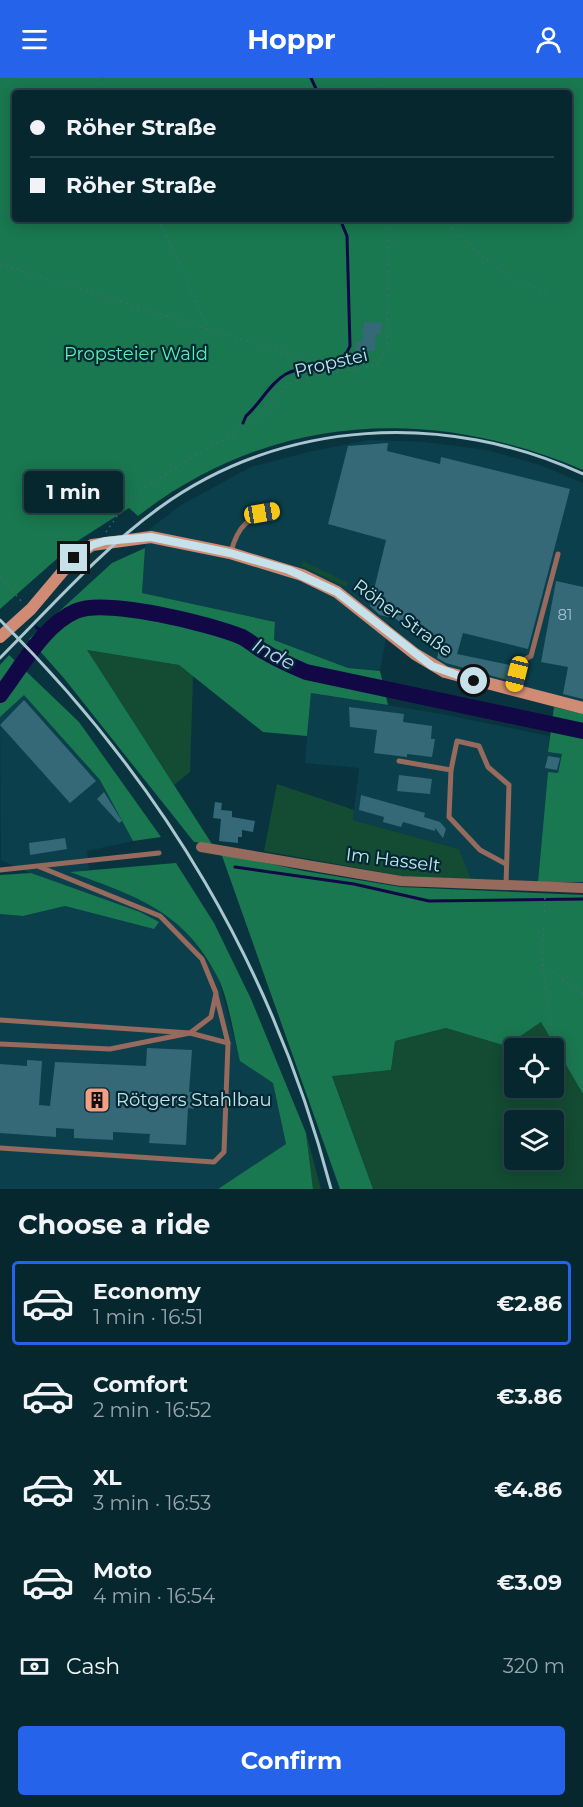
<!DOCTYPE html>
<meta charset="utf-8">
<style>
body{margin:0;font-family:Montserrat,sans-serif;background:#15333b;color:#f1f3f6;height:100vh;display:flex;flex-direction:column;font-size:22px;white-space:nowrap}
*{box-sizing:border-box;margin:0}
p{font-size:20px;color:#98a5aa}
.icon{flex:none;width:33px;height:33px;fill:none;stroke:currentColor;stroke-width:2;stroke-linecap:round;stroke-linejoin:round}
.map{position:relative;height:1111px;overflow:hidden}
.drawer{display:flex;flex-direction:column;background:#07272f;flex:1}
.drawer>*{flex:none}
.guide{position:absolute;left:12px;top:12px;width:560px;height:132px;border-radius:6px;box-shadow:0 3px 15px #0003,0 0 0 2px #28444b;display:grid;align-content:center;height:132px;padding:0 18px;background:#07272f}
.buttons{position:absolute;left:504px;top:960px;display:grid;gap:12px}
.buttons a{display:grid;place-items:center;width:60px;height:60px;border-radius:6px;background:#07272f;box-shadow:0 3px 15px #0003,0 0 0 2px #28444b;font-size:30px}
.end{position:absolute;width:27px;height:27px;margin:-14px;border:8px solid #c7e1ea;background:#111;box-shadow:0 0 0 3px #111}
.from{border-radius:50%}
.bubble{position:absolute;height:42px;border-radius:6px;background:#07272f;box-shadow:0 3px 15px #0003,0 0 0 2px #28444b;font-size:20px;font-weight:700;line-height:42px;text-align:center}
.car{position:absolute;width:18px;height:36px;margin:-18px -9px;border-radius:8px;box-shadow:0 0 4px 2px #0007;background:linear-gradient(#f5c518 24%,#345 0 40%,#f5c518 0 76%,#345 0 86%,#f5c518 0)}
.guide b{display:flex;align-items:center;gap:21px;height:57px;font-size:22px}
.guide b+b{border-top:2px solid #28444b}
.guide i{width:15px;height:15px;background:#f1f3f6}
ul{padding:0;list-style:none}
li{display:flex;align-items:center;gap:18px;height:84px;margin:0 12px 9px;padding:0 6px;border:3px solid transparent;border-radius:6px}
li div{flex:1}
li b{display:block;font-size:22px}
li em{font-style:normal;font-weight:700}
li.on{border-color:#2563eb}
li>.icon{width:54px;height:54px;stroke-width:1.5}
h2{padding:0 18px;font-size:27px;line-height:72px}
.pay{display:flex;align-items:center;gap:15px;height:66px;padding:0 18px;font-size:22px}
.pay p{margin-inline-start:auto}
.button{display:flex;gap:12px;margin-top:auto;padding:12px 18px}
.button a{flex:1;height:69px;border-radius:6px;background:#2563eb;color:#fff;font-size:24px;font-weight:700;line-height:69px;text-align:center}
header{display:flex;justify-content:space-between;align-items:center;height:78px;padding:0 18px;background:#2563eb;color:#fff;font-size:27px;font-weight:700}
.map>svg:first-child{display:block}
.built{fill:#0b3f4c}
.green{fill:#134c32;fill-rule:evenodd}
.forest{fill:#19784f;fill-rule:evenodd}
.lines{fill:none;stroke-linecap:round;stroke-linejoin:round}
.stream{stroke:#120846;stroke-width:3}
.river{stroke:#120846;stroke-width:16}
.building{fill:#356978}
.path{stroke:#436973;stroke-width:1.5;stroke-dasharray:1.5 4.5;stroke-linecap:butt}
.service{stroke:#966a5c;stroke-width:5}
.minor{stroke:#966a5c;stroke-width:10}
.secondary{stroke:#d08b74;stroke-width:12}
.rail{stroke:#aac7d0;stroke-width:3}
.route{stroke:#c7e1ea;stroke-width:8}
.labels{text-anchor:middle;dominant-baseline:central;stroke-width:4.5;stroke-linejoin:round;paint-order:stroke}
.number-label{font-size:15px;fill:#a2c3ce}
.park-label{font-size:18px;fill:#59f1a9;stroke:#002934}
.street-label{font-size:18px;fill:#c7e1ea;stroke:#002934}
.poi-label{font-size:18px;fill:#c7e1ea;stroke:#002934;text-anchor:start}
.water-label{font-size:20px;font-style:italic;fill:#c6ccfb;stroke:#002934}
</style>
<header><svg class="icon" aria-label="menu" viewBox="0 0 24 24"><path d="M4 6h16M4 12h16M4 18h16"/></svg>Hoppr<svg class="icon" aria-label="person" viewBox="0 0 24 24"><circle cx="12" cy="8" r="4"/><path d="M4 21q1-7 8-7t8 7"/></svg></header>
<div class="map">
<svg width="583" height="1111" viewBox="0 0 583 1111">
<rect width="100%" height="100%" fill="#09343f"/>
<!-- built -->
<g class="built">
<polygon points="369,362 425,364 487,372 540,387 583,405 583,626 456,596 415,570 389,545 380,593 348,590 274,562 275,544 142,515 146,454 181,427 251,389 308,374"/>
<polygon points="311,615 442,636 549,658 548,674 562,676 558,695 548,694 538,804 471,801 459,771 353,742 359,690 305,685"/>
<polygon points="24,616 100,702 133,763 87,773 89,791 72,795 142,820 186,851 218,899 240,982 273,1005 286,1066 218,1111 0,1111 0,836 23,838 65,828 154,851 1,782 0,639"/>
</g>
<!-- green -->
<g class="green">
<polygon points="303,483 348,505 346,509 302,488"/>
<polygon points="86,572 179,587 193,598 190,694 174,707"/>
<polygon points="277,706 354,732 353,742 459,771 471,801 403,798 264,773"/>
<path d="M541 944 583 1016V1111H373L332 997 391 992 395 963 446 950 506 968ZM514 970H554V1010H514ZM514 1042H554V1082H514Z"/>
<polygon points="306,1055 321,1111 313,1111"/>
</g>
<!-- forest -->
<g class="forest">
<path d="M0 0H583V392C431 327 271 335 138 438L129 430 76 464 0 531ZM15 15H568V141H15Z"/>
<polygon points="145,470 142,515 275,544 274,562 348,590 380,593 388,627 311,615 307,658 263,654 179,587 87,572 212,766 194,764 63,599 29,561 112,485"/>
<polygon points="9,577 79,644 161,759 133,763 100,702 24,617 0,639 0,587"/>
<polygon points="554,629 583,636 583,804 538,804 548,694 558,695 562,676 548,674"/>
<polygon points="221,775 304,793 401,809 583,817 583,1016 541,944 506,968 446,950 395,963 391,992 332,998 373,1111 340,1111"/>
<path d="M176 785 214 845 251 921 306 1055 313 1111H218L286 1066 273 1005 240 983C234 959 228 918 217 898 183 832 135 818 70 794Z"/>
<polygon points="31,795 140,834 159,844 154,851 65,828 23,838 0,836 0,797"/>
</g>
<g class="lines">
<!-- stream -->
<g class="stream">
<polyline points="311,0 318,15"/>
<path d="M243 345 246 338C260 326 270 305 286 296 313 282 336 301 350 268L347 158 340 141"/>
<polyline points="36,549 46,556"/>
<polyline points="211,550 213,543"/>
<polyline points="235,789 354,806 429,823 583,821"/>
</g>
<!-- river -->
<path class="river" d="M0 617C21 590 43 547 76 533 106 520 211 546 242 559 250 563 257 570 265 574 278 582 292 588 306 594L583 653"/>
</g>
<!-- building -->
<g class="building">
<polygon points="364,244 382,245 381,256 376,256 375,273 355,272 356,264 362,264"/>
<polygon points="388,365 387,373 440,386 441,379 570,411 528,571 463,555 457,576 510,587 507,602 446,585 437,580 442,559 408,550 396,541 380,537 370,528 386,462 328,446 348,368"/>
<polygon points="556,503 583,509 583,621 563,616 568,589 541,584"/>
<polygon points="24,622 96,703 70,725 0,647"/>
<polygon points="349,629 404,636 403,644 432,648 431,661 435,661 432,679 407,676 407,679 374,675 377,652 350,649"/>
<polygon points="548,678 560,680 557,692 545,690"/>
<polygon points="399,697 432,701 430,716 397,713"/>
<polygon points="104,714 122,743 119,745 97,721"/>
<polygon points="361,717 425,735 424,739 440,744 446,751 443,760 435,750 435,753 403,744 401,749 383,744 384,739 359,732"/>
<polygon points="215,724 222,725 221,732 232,733 232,739 255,743 253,754 242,752 242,759 238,759 238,765 219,763 221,741 213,740"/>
<polygon points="65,760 67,771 30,777 29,765"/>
<polygon points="147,970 192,972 189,1014 195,1014 194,1031 188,1030 186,1067 149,1065 150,1056 113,1054 113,1062 74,1060 74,1051 56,1050 56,1059 0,1055 0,986 27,988 27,982 42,983 39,1027 50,1028 55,984 146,988"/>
</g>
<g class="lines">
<!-- path -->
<g class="path">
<polyline points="97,0 104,15"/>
<polyline points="376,0 379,15"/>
<polyline points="159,141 208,250"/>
<path d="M443 141C475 170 504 206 549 213"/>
<polyline points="0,186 343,293"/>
<polyline points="106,454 132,417 194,378 255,344 289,306 302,300 377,287 387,271 388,169 391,141"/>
<polyline points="0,499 23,525"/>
<polyline points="545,820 542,886 552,952 583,1008"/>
<polyline points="543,887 583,916"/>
</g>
<!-- service -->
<g class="service">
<path d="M231 474C238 447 249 438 276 433"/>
<polyline points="513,611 520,584 531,578 558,476"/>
<polyline points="399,683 451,692 457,663 479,668 488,689 509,707 506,807"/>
<polyline points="451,692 449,739 480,772 506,786"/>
<polyline points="0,792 159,775"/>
<polyline points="0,942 190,955 228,965"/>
<polyline points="0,966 110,971 190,955 211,939 216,915 202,881 160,838 40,789"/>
<polyline points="0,1070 214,1084 224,1074 228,965 216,917"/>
</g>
<!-- minor -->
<polyline class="minor" points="201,769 401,803 583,810"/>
<!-- secondary -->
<polyline class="secondary" points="0,559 31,531 74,480 92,467 151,459 230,475 302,497 337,514 415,576 445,594 583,630"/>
<!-- rail -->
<g class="rail">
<path d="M0 542C163 704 273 889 331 1111"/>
<path d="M0 580C51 529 101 472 159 430 282 340 447 333 583 396"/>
</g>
</g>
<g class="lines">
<!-- route -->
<polyline class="route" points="74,480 92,467 105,463 151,459 230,475 289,492 337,514 432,588 474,603"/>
</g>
<!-- icons -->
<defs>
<g id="building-square" transform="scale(1.35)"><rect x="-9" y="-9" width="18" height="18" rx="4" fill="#f39f83" stroke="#002934"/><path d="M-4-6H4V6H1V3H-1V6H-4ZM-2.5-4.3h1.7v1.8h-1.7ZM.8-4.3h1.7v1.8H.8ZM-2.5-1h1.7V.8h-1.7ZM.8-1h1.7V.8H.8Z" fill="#111"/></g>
</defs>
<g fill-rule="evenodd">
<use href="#building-square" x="97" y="1022"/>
</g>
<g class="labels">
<!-- number labels -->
<g class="number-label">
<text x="565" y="536">81</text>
</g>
<!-- park labels -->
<g class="park-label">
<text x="136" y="276">Propsteier Wald</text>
</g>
<!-- street labels -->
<g class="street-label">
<text transform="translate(331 285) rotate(-13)">Propstei</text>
<text transform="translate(403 540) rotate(36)">Röher Straße</text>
<text transform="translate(393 782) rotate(7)">Im Hasselt</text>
</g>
<!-- poi labels -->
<g class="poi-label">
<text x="116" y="1022">Rötgers Stahlbau</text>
</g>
<!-- water labels -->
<g class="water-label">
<text transform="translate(274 576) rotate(28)">Inde</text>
</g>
</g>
</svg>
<div class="buttons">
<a><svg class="icon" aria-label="locate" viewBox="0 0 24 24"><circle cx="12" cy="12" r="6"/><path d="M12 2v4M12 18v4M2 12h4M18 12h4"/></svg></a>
<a><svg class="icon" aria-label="layers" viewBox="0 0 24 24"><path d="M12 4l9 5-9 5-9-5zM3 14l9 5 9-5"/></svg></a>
</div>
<i class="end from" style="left:474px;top:603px"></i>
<i class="end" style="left:74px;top:480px"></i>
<div class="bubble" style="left:24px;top:393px;width:99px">1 min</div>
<i class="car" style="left:262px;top:435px;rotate:80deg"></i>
<i class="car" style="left:517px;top:596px;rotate:194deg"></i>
<div class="guide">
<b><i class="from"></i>Röher Straße</b>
<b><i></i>Röher Straße</b>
</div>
</div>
<section class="drawer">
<h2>Choose a ride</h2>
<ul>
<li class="on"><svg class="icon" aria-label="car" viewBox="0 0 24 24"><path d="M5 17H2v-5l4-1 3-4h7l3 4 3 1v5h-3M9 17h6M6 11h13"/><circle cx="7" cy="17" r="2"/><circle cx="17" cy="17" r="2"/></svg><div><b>Economy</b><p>1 min · 16:51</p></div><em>€2.86</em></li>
<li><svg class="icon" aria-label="car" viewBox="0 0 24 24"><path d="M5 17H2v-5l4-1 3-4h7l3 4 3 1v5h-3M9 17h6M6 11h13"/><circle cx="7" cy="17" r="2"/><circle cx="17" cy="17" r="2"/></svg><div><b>Comfort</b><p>2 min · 16:52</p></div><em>€3.86</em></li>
<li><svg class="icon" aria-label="car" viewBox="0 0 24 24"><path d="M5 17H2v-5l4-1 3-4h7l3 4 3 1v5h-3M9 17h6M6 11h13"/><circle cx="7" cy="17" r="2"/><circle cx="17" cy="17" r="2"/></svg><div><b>XL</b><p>3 min · 16:53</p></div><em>€4.86</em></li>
<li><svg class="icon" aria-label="car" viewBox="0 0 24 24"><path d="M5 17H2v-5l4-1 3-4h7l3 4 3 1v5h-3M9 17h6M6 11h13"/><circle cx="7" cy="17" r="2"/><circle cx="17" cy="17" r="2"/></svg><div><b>Moto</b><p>4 min · 16:54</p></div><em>€3.09</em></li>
</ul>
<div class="pay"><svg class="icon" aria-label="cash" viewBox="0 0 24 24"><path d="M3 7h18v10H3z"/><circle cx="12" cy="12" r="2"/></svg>Cash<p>320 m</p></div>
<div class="button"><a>Confirm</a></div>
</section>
